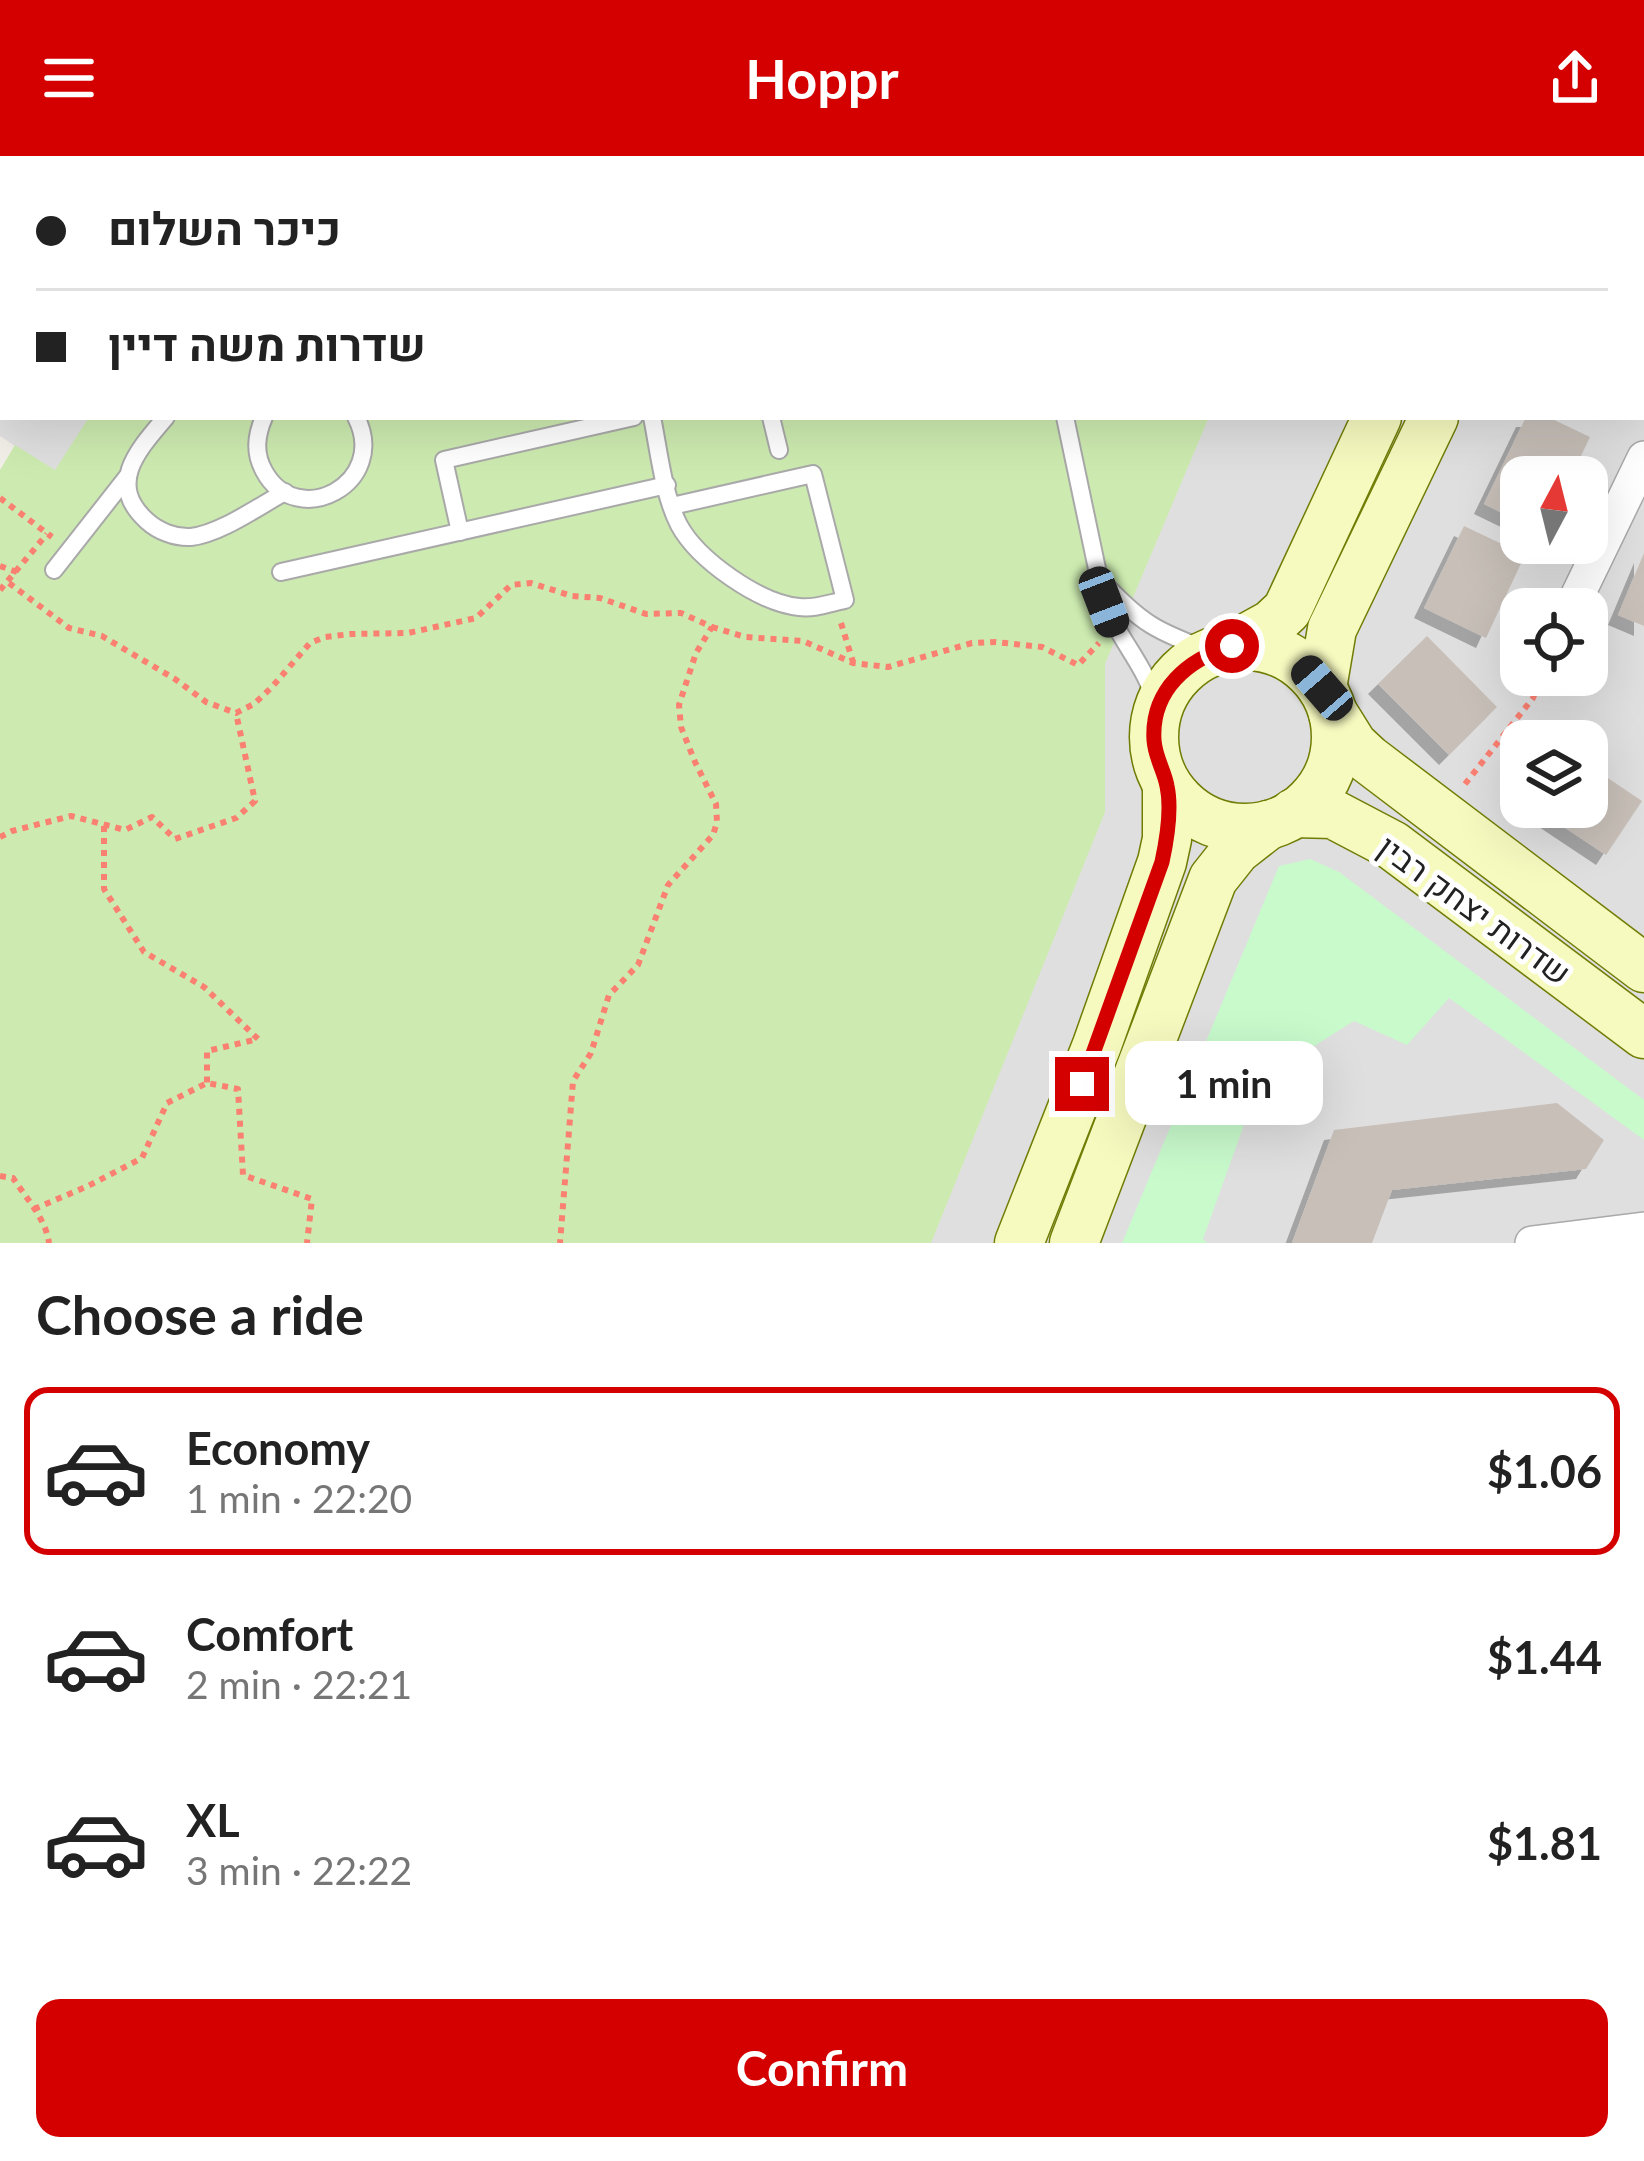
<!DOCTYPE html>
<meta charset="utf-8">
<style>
body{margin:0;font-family:Lato,Heebo,sans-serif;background:#f2f2f2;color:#222;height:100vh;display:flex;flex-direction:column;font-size:45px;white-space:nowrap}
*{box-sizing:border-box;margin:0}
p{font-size:39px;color:#767676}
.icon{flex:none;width:66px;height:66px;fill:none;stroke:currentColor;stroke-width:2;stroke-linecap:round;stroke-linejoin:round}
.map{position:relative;height:1087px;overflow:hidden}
.drawer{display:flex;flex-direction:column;background:#fff;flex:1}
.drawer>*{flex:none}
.guide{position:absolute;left:0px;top:0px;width:1644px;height:264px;box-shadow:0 12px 48px #0002;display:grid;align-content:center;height:264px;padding:0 36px;background:#fff}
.needle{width:78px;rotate:7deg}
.buttons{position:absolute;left:1500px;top:300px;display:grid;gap:24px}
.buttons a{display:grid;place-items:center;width:108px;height:108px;border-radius:24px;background:#fff;box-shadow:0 12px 48px #0002;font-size:60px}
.end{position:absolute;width:54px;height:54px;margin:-27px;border:15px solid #d40000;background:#fff;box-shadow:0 0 0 6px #fff}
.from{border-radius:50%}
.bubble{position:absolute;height:84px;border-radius:24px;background:#fff;box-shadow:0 12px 48px #0002;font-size:39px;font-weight:700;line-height:84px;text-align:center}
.car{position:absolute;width:36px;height:72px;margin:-36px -18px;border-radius:15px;box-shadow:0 0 9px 3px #0007;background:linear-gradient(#222 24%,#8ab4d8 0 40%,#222 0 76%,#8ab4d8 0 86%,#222 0)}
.guide b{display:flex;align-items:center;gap:42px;height:114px;font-size:45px}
.guide b+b{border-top:3px solid #e0e0e0}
.guide i{width:30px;height:30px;background:#222}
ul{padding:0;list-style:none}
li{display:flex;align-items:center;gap:36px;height:168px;margin:0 24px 18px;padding:0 12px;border:6px solid transparent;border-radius:24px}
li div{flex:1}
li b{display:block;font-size:45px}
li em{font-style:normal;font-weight:700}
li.current{border-color:#d40000}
li>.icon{width:108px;height:108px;stroke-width:1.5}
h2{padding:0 36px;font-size:54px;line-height:144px}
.primary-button{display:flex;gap:24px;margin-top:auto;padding:24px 36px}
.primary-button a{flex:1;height:138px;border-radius:24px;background:#d40000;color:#fff;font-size:48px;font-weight:700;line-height:138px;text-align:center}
header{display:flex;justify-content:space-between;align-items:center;height:156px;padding:0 36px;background:#d40000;color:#fff;font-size:54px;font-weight:700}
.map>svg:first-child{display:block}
.residential{fill:#e0dfdf;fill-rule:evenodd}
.grass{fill:#cdebb0}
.park{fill:#c8facc}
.building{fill:#c7bfb8;filter:url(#shadow)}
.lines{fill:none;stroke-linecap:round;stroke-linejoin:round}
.lane-casing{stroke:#a9a9a9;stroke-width:20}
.street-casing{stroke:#a9a9a9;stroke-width:36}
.secondary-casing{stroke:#707d05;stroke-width:51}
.path{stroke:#fa8072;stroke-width:6;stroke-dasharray:6 6;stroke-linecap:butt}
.lane{stroke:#fff;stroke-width:16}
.street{stroke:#fff;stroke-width:33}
.secondary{stroke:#f7fabf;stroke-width:48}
.route{stroke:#d40000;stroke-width:15}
.labels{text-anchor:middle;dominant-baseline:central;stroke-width:10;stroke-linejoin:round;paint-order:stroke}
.street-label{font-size:33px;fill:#222;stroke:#fff}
</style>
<header><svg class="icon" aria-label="menu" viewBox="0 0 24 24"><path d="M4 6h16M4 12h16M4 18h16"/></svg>Hoppr<svg class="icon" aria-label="share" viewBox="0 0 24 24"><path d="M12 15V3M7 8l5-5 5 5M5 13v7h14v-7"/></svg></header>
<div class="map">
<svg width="1644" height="1087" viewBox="0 0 1644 1087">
<defs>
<filter id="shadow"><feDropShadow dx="-10" dy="10" stdDeviation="0" flood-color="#0004"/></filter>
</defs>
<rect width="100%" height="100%" fill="#f2efe9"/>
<!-- residential -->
<path class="residential" d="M197 0H1644V1087H0V315L15 290 0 280V47L3 42V261H1641V3H196ZM1521 321H1587V387H1521ZM1521 453H1587V519H1521ZM1521 585H1587V651H1521Z"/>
<!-- grass -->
<g class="grass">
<polygon points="197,0 1319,0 1318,3 196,3"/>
<polygon points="89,261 1209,261 1105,508 1105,656 931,1087 0,1087 0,314 15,289 55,314"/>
</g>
<!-- park -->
<polygon class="park" points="1310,703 1339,716 1644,944 1644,984 1449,842 1407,889 1354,865 1260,924 1203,1083 1207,1087 1122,1087 1279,710"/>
<!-- building -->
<g class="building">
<polygon points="1526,261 1548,261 1590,281 1571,321 1521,321 1521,366 1484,348"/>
<polygon points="1464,370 1525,399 1486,482 1424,452"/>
<polygon points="1644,397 1644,470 1618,459"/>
<polygon points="1427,480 1497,551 1449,599 1378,528"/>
<polygon points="1587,608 1642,645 1606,699 1534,651 1587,651"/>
<polygon points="1557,947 1604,984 1586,1013 1392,1034 1372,1087 1292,1087 1334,974"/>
</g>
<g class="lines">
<!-- lane casing -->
<g class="lane-casing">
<g id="lane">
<path d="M166 261C138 294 106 328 147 365 158 375 175 382 191 381 220 378 259 350 285 336"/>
<path d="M264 261C256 280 254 297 264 315 297 376 390 327 356 261"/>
<path d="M652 261C659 295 663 338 679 369 698 404 759 447 799 451 815 453 830 447 845 444L813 318 672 350"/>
<polyline points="771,261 779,294"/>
<path d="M1065 261 1104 446C1119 485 1150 514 1157 554"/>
<polyline points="460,376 444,304 634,261"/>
<polyline points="54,414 127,321"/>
<polyline points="281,416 667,329"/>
<path d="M1100 423C1140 467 1157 476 1213 496"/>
</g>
</g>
<!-- street casing -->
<g class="street-casing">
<g id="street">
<polyline points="1571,453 1644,302"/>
<polyline points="1532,1087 1644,1073"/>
</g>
</g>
<!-- secondary casing -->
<g class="secondary-casing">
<g id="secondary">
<polyline points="1504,3 1506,0"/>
<polyline points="1563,3 1564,0"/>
<polyline points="1232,490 1272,468 1287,454 1377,261"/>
<circle cx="1245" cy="581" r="91"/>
<polyline points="1322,532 1332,473 1434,261"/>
<polyline points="1333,557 1353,589 1368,603 1644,812"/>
<polyline points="1294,657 1333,658 1392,689 1644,878"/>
<polyline points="1019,1087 1097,889 1162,706 1167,683 1167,629"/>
<polyline points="1074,1087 1213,723 1236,694 1268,669"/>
</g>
</g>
<!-- path -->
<g class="path">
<polyline points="268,0 269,3"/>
<polyline points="874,0 875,3"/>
<polyline points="0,342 52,381"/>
<polyline points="0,410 17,416"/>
<polyline points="9,427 69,472 102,480 175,523 206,546 236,557 254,548 272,531 310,487 325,481 351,478 408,477 476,462 511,429 531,427 572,440 600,442 646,458 681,457 712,471 696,497 679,549 681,571 695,606 716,648 717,666 713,679 668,729 638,809 609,839 591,897 573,925 560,1087"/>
<polyline points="0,434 47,378"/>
<polyline points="841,467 853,506"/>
<polyline points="712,471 745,481 803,485 853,507 888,511 972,487 996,486 1042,491 1078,509 1099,487"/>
<polyline points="1465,628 1533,542 1542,519"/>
<polyline points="104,670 104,733 144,796 204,831 258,883 207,895 207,927"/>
<polyline points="0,681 12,675 71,660 125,674 152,661 175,683 236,662 255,645 236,557"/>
<path d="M0 1020 13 1022C26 1042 46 1063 49 1087"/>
<polyline points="34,1053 88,1030 142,1002 167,947 207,927 238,933 243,1019 312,1043 307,1087"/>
</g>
<!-- lane -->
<use href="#lane" class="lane"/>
<!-- street -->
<use href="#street" class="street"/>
<!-- secondary -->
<use href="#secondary" class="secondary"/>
</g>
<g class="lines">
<!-- route -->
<path class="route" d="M1082 928 1162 706C1167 683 1172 653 1167 630 1164 614 1155 601 1154 584 1151 534 1188 503 1232 490"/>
</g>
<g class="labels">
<!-- street labels -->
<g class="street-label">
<text transform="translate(1475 753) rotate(36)">שדרות יצחק רבין</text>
</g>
</g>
</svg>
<div class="buttons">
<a><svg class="needle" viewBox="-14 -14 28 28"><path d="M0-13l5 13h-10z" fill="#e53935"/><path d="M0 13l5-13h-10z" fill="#767676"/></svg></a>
<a><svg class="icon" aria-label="locate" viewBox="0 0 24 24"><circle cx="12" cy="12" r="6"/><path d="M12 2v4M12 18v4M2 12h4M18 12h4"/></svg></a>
<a><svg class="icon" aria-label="layers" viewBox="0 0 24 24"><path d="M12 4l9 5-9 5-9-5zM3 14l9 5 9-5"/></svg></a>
</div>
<i class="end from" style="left:1232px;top:490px"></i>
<i class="end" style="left:1082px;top:928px"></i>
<div class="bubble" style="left:1125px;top:885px;width:198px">1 min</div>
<i class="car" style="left:1104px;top:446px;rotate:159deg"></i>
<i class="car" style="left:1322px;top:532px;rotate:319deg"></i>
<div class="guide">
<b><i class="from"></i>כיכר השלום</b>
<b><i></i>שדרות משה דיין</b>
</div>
</div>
<section class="drawer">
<h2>Choose a ride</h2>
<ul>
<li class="current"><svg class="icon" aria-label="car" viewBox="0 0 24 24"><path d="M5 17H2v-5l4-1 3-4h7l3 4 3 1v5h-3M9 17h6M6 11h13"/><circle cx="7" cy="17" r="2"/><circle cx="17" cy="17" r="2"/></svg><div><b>Economy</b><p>1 min · 22:20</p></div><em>$1.06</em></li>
<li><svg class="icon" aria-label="car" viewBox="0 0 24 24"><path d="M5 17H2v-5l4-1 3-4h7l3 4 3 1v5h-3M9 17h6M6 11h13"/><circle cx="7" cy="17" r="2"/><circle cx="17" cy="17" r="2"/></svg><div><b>Comfort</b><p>2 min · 22:21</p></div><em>$1.44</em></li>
<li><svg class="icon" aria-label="car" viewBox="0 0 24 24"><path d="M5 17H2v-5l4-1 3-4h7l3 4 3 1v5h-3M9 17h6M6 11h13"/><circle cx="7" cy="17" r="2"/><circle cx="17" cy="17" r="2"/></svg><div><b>XL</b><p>3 min · 22:22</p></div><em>$1.81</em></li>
</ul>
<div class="primary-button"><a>Confirm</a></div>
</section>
